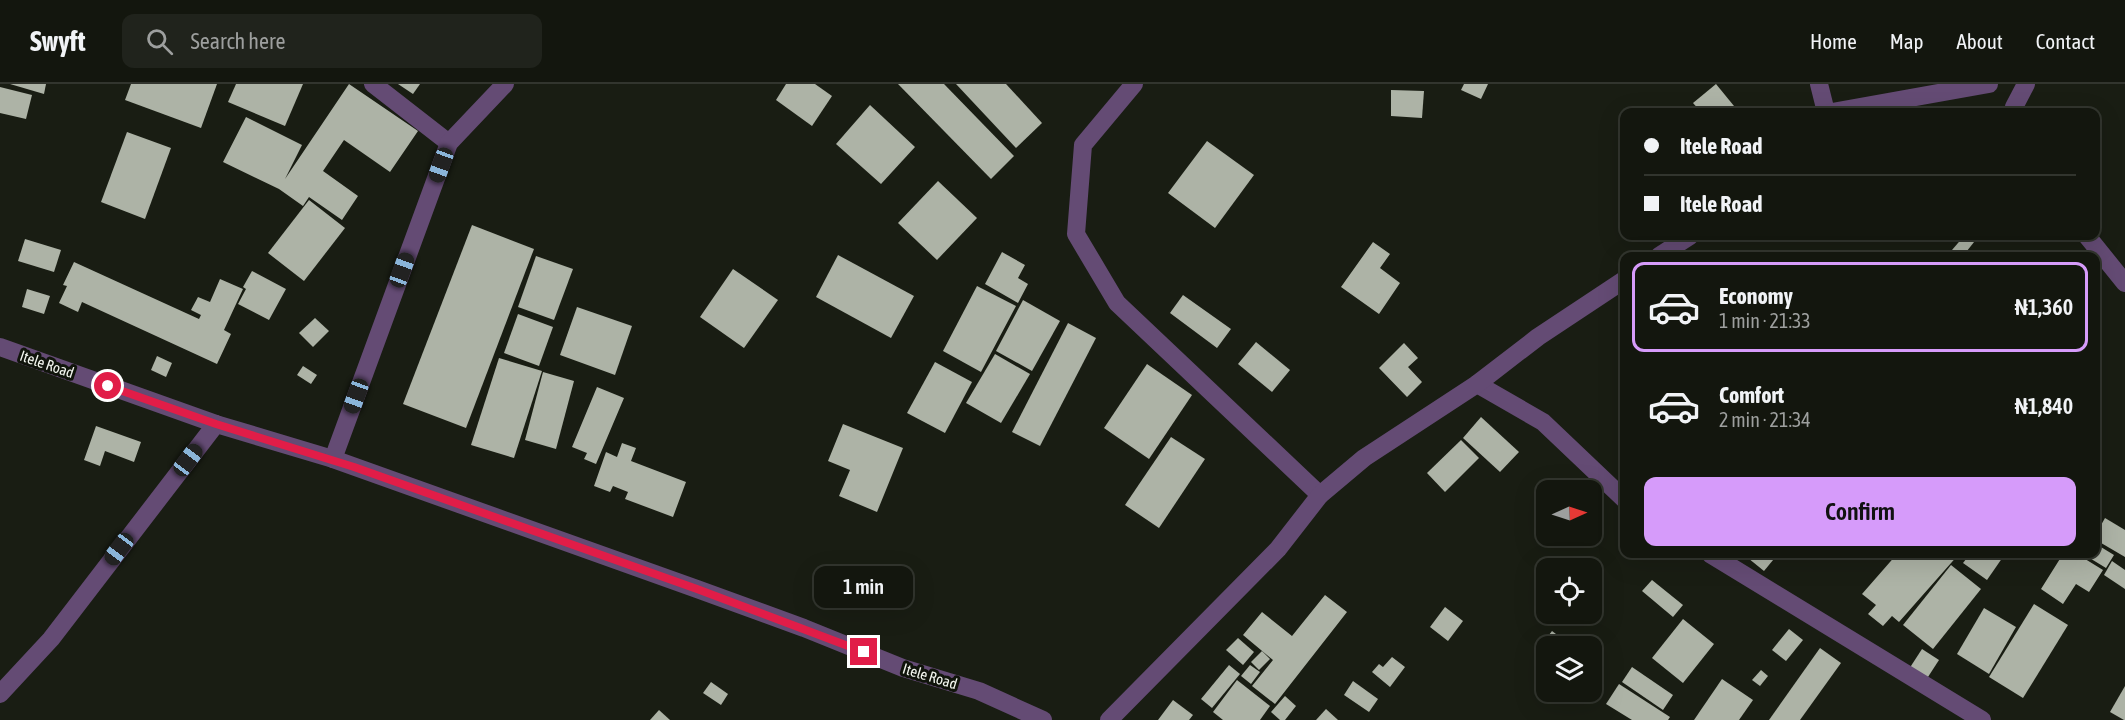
<!DOCTYPE html>
<meta charset="utf-8">
<style>
body{margin:0;font-family:"Asap Condensed",sans-serif;background:#20231c;color:#f1f3f6;height:100vh;display:flex;flex-direction:column;font-size:22px;white-space:nowrap}
*{box-sizing:border-box;margin:0}
p{font-size:20px;color:#9d9f9e}
.icon{flex:none;width:33px;height:33px;fill:none;stroke:currentColor;stroke-width:2;stroke-linecap:round;stroke-linejoin:round}
.map{position:relative;flex:1;overflow:hidden}
.panel{position:absolute;left:1620px;top:168px;width:480px;height:306px;display:flex;flex-direction:column;background:#13160e;border-radius:12px;box-shadow:0 6px 24px #0002,0 0 0 2px #32352e}
.panel>*{flex:none}
.hud{position:absolute;left:1620px;top:24px;width:480px;height:132px;border-radius:12px;box-shadow:0 6px 24px #0002,0 0 0 2px #32352e;display:grid;align-content:center;height:132px;padding:0 24px;background:#13160e}
.needle{width:39px;rotate:87deg}
.fabs{position:absolute;left:1536px;top:396px;display:grid;gap:12px}
.fabs a{display:grid;place-items:center;width:66px;height:66px;border-radius:12px;background:#13160e;box-shadow:0 6px 24px #0002,0 0 0 2px #32352e;font-size:30px}
.end{position:absolute;width:27px;height:27px;margin:-14px;border:8px solid #e11d48;background:#fff;box-shadow:0 0 0 3px #fff}
.from{border-radius:50%}
.bubble{position:absolute;height:42px;border-radius:12px;background:#13160e;box-shadow:0 6px 24px #0002,0 0 0 2px #32352e;font-size:20px;font-weight:600;line-height:42px;text-align:center}
.car{position:absolute;width:18px;height:36px;margin:-18px -9px;border-radius:8px;box-shadow:0 0 4px 2px #0007;background:linear-gradient(#222 24%,#8ab4d8 0 40%,#222 0 76%,#8ab4d8 0 86%,#222 0)}
.hud b{display:flex;align-items:center;gap:21px;height:57px;font-size:22px}
.hud b+b{border-top:2px solid #32352e}
.hud i{width:15px;height:15px;background:#f1f3f6}
ul{padding:10px 0 0;list-style:none}
li{display:flex;align-items:center;gap:18px;height:90px;margin:0 12px 9px;padding:0 12px;border:3px solid transparent;border-radius:12px}
li div{flex:1}
li b{display:block;font-size:22px}
li em{font-style:normal;font-weight:600}
li.selected{border-color:#d69bfa}
li>.icon{width:54px;height:54px;stroke-width:1.5}
.primary-button{display:flex;gap:12px;margin-top:auto;padding:12px 24px}
.primary-button a{flex:1;height:69px;border-radius:12px;background:#d69bfa;color:#111;font-size:24px;font-weight:600;line-height:69px;text-align:center}
header{display:flex;align-items:center;gap:36px;box-sizing:border-box;height:84px;padding:0 30px;background:#13160e;border-bottom:2px solid #32352e}
header strong{font-size:28px}
nav{display:flex;gap:33px;margin-inline-start:auto;font-size:21px}
.search{width:420px;height:54px;background:#20231c;display:flex;align-items:center;gap:15px;box-sizing:border-box;padding:0 21px;border-radius:12px;color:#9d9f9e;font-size:22px}
.map>svg:first-child{display:block}
.building{fill:#adb3a6}
.lines{fill:none;stroke-linecap:round;stroke-linejoin:round}
.street{stroke:#644b74;stroke-width:18}
.route{stroke:#e11d48;stroke-width:8}
.labels{text-anchor:middle;dominant-baseline:central;stroke-width:6;stroke-linejoin:round;paint-order:stroke}
.street-label{font-size:15px;fill:#f3f6ef;stroke:#10140b}
</style>
<header>
<strong>Swyft</strong>
<div class="search"><svg class="icon" aria-label="search" viewBox="0 0 24 24"><circle cx="10" cy="10" r="6"/><path d="M15 15l6 6"/></svg>Search here</div>
<nav><a>Home</a><a>Map</a><a>About</a><a>Contact</a></nav>
</header>
<div class="map">
<svg width="2125" height="636" viewBox="0 0 2125 636">
<rect width="100%" height="100%" fill="#191d13"/>
<!-- building -->
<g class="building">
<polygon points="10,0 46,0 44,10"/>
<polygon points="131,0 217,0 201,44 125,16"/>
<polygon points="236,0 303,0 285,42 228,18"/>
<polygon points="349,0 418,47 390,88 344,56 323,87 358,112 342,136 309,113 303,122 279,105 223,78 246,33 302,61 285,95"/>
<polygon points="398,0 420,0 413,10"/>
<polygon points="786,0 815,0 832,12 812,42 776,16"/>
<polygon points="898,0 944,0 1014,72 991,95"/>
<polygon points="956,0 1006,0 1042,39 1016,64"/>
<polygon points="1464,0 1488,0 1481,15 1461,6"/>
<polygon points="1716,0 1734,22 1726,28 1701,28 1693,19"/>
<polygon points="0,3 32,11 26,35 0,29"/>
<polygon points="1391,6 1424,7 1422,34 1391,32"/>
<polygon points="870,21 915,63 881,100 836,60"/>
<polygon points="127,48 171,64 145,135 101,118"/>
<polygon points="1207,57 1254,91 1215,144 1168,109"/>
<polygon points="938,97 977,134 937,176 898,139"/>
<polygon points="309,116 345,144 304,197 268,169"/>
<polygon points="472,141 534,165 466,344 403,320"/>
<polygon points="1964,152 1975,152 1978,153 1963,172 1960,172 1952,166"/>
<polygon points="25,155 61,166 54,188 18,177"/>
<polygon points="1373,158 1390,170 1380,184 1400,199 1379,230 1341,203"/>
<polygon points="1002,168 1025,181 1018,194 1028,200 1018,219 985,200"/>
<polygon points="838,171 914,212 891,254 816,213"/>
<polygon points="536,172 573,185 554,236 518,223"/>
<polygon points="74,178 199,235 201,231 191,226 198,213 210,218 220,195 243,205 224,246 231,250 217,280 82,218 78,228 59,219 67,202 63,201"/>
<polygon points="733,185 778,216 744,264 700,233"/>
<polygon points="252,187 286,205 269,236 238,220 246,205 243,203"/>
<polygon points="977,202 1016,222 981,288 943,267"/>
<polygon points="27,205 50,212 44,230 22,223"/>
<polygon points="1183,211 1231,245 1217,264 1170,229"/>
<polygon points="1023,216 1060,237 1032,287 996,267"/>
<polygon points="577,223 632,242 615,291 560,271"/>
<polygon points="518,230 553,243 539,282 504,269"/>
<polygon points="315,234 329,247 313,263 299,249"/>
<polygon points="1068,239 1096,254 1040,362 1012,348"/>
<polygon points="1256,258 1290,286 1272,308 1238,280"/>
<polygon points="1404,259 1418,274 1408,283 1422,298 1407,313 1379,284"/>
<polygon points="995,270 1030,290 1001,339 966,319"/>
<polygon points="157,272 172,279 166,293 151,286"/>
<polygon points="499,274 542,287 514,374 471,361"/>
<polygon points="935,278 972,298 945,349 907,329"/>
<polygon points="1147,280 1192,311 1149,375 1104,344"/>
<polygon points="303,282 317,291 311,300 297,291"/>
<polygon points="543,288 574,297 556,365 525,356"/>
<polygon points="597,303 624,314 596,380 584,375 587,369 572,363"/>
<polygon points="1481,333 1519,368 1500,388 1463,354"/>
<polygon points="843,340 903,364 877,428 839,412 850,386 828,377"/>
<polygon points="96,342 141,358 134,378 105,367 100,382 84,376"/>
<polygon points="1171,353 1205,375 1159,444 1125,421"/>
<polygon points="1461,356 1479,374 1445,408 1427,389"/>
<polygon points="622,359 636,364 631,377 686,398 673,433 625,415 628,408 613,402 610,408 594,402 606,368 617,373"/>
<polygon points="2105,434 2125,446 2125,473 2096,456 2096,450"/>
<polygon points="2096,460 2114,471 2106,484 2083,470 2096,470"/>
<polygon points="1743,470 1778,470 1764,487"/>
<polygon points="1897,470 1959,470 1899,538 1892,532 1883,542 1868,530 1876,521 1862,510"/>
<polygon points="1970,470 2005,470 1987,496 1963,479"/>
<polygon points="2063,470 2077,470 2103,486 2089,508 2076,500 2063,520 2041,505"/>
<polygon points="2112,477 2125,486 2125,505 2104,491"/>
<polygon points="1951,481 1981,505 1933,565 1903,541"/>
<polygon points="1652,496 1683,521 1673,533 1642,507"/>
<polygon points="1325,511 1347,528 1275,620 1252,602 1273,576 1243,551 1262,528 1292,552"/>
<polygon points="2034,520 2068,541 2023,614 1989,593"/>
<polygon points="1445,523 1463,537 1448,557 1430,543"/>
<polygon points="1984,524 2016,543 1989,590 1957,570"/>
<polygon points="1683,535 1714,560 1683,599 1652,574"/>
<polygon points="1789,545 1803,556 1786,577 1772,566"/>
<polygon points="1552,547 1572,562 1546,562 1546,570 1539,564"/>
<polygon points="1238,554 1254,568 1243,581 1226,566"/>
<polygon points="1820,564 1841,579 1800,636 1769,636"/>
<polygon points="1922,565 1939,576 1926,596 1909,585"/>
<polygon points="1262,567 1270,575 1259,586 1251,578"/>
<polygon points="1392,573 1405,583 1390,603 1372,588 1379,580 1383,583"/>
<polygon points="1229,581 1240,590 1212,624 1201,615"/>
<polygon points="1250,581 1260,588 1251,600 1241,592"/>
<polygon points="1632,583 1673,611 1663,626 1622,598"/>
<polygon points="1761,586 1768,592 1760,602 1752,596"/>
<polygon points="1722,595 1753,616 1739,636 1694,636"/>
<polygon points="1237,596 1270,622 1260,636 1223,636 1213,628"/>
<polygon points="1353,597 1378,615 1369,628 1344,611"/>
<polygon points="711,598 728,610 721,621 703,609"/>
<polygon points="1619,600 1670,633 1668,636 1632,636 1606,620"/>
<polygon points="2125,602 2125,636 2124,636 2110,628"/>
<polygon points="1285,612 1296,622 1285,636 1280,636 1271,628"/>
<polygon points="1173,616 1193,631 1189,636 1158,636"/>
<polygon points="1326,625 1338,636 1316,636"/>
<polygon points="659,626 670,636 650,636"/>
</g>
<g class="lines">
<!-- street -->
<g class="street">
<polyline points="373,0 449,59"/>
<polyline points="1134,0 1083,61 1076,150 1117,219 1320,411"/>
<polyline points="1819,0 1826,28"/>
<polyline points="1832,28 1989,0"/>
<polyline points="2015,28 2014,23 2026,0"/>
<polyline points="2087,152 2125,199"/>
<polyline points="1659,172 1690,152"/>
<polyline points="0,263 216,340 333,375 697,505 804,544 903,584 979,607 1043,636"/>
<polyline points="1477,300 1543,338 1624,415"/>
<polyline points="333,375 449,59 505,0"/>
<polyline points="1710,470 1982,636"/>
<polyline points="0,610 51,555 216,340"/>
<polyline points="1109,636 1278,465 1320,411 1364,374 1477,300 1538,253 1624,196"/>
</g>
</g>
<g class="lines">
<!-- route -->
<polyline class="route" points="108,302 216,340 354,383 697,505 864,568"/>
</g>
<g class="labels">
<!-- street labels -->
<g class="street-label">
<text transform="translate(47 280) rotate(19)">Itele Road</text>
<text transform="translate(930 592) rotate(17)">Itele Road</text>
</g>
</g>
</svg>
<div class="fabs">
<a><svg class="needle" viewBox="-14 -14 28 28"><path d="M0-13l5 13h-10z" fill="#e53935"/><path d="M0 13l5-13h-10z" fill="#9d9f9e"/></svg></a>
<a><svg class="icon" aria-label="locate" viewBox="0 0 24 24"><circle cx="12" cy="12" r="6"/><path d="M12 2v4M12 18v4M2 12h4M18 12h4"/></svg></a>
<a><svg class="icon" aria-label="layers" viewBox="0 0 24 24"><path d="M12 4l9 5-9 5-9-5zM3 14l9 5 9-5"/></svg></a>
</div>
<i class="end from" style="left:108px;top:302px"></i>
<i class="end" style="left:864px;top:568px"></i>
<div class="bubble" style="left:814px;top:482px;width:99px">1 min</div>
<i class="car" style="left:441px;top:81px;rotate:200deg"></i>
<i class="car" style="left:402px;top:186px;rotate:20deg"></i>
<i class="car" style="left:356px;top:312px;rotate:200deg"></i>
<i class="car" style="left:188px;top:376px;rotate:37deg"></i>
<i class="car" style="left:119px;top:465px;rotate:217deg"></i>
<div class="hud">
<b><i class="from"></i>Itele Road</b>
<b><i></i>Itele Road</b>
</div>
<section class="panel">
<ul>
<li class="selected"><svg class="icon" aria-label="car" viewBox="0 0 24 24"><path d="M5 17H2v-5l4-1 3-4h7l3 4 3 1v5h-3M9 17h6M6 11h13"/><circle cx="7" cy="17" r="2"/><circle cx="17" cy="17" r="2"/></svg><div><b>Economy</b><p>1 min · 21:33</p></div><em>₦1,360</em></li>
<li><svg class="icon" aria-label="car" viewBox="0 0 24 24"><path d="M5 17H2v-5l4-1 3-4h7l3 4 3 1v5h-3M9 17h6M6 11h13"/><circle cx="7" cy="17" r="2"/><circle cx="17" cy="17" r="2"/></svg><div><b>Comfort</b><p>2 min · 21:34</p></div><em>₦1,840</em></li>
</ul>
<div class="primary-button"><a>Confirm</a></div>
</section>
</div>
